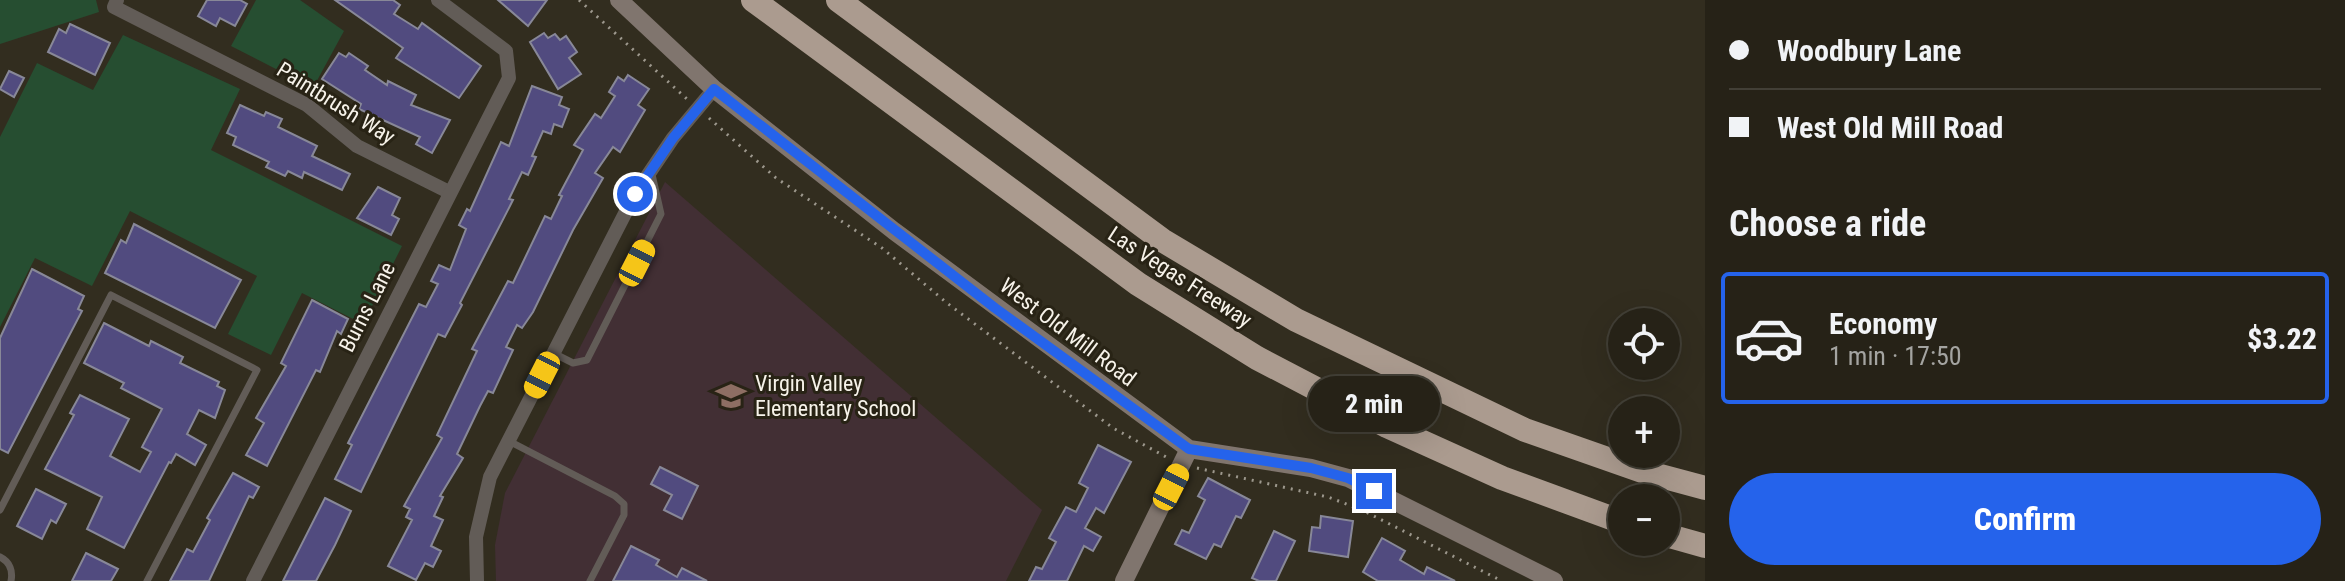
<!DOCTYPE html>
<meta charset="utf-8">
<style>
body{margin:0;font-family:"Roboto Condensed",sans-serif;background:#322f24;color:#f1f3f6;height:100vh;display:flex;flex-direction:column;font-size:30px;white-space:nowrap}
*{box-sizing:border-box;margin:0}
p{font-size:26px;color:#a4a4a1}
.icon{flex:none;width:44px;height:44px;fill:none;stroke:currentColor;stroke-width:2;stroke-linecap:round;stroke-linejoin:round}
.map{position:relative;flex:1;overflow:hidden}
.panel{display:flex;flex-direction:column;background:#262217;width:640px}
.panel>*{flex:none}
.top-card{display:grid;align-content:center;height:176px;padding:0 24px;background:#262217}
.tools{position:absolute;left:1608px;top:308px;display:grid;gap:16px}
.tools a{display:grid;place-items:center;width:72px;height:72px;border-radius:50%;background:#262217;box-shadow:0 8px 32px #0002,0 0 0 2px #423f36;font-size:40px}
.end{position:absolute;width:36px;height:36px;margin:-18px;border:10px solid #2563eb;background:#fff;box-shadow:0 0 0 4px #fff}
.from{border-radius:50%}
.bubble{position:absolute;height:56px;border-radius:28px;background:#262217;box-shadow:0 8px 32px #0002,0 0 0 2px #423f36;font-size:26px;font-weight:800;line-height:56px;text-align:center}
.car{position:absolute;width:24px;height:48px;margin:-24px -12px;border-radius:10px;box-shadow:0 0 6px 2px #0007;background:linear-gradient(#f5c518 24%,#345 0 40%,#f5c518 0 76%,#345 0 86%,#f5c518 0)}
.top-card b{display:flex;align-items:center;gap:28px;height:76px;font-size:30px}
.top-card b+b{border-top:2px solid #423f36}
.top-card i{width:20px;height:20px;background:#f1f3f6}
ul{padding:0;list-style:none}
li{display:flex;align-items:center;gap:24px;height:132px;margin:0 16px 12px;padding:0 8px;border:4px solid #423f36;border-radius:8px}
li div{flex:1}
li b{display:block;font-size:30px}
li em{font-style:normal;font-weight:800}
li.selected{border-color:#2563eb}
li>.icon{width:72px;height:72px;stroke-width:1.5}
h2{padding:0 24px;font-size:36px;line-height:96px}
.cta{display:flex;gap:16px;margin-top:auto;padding:16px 24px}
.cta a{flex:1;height:92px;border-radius:48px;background:#2563eb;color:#fff;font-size:32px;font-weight:800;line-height:92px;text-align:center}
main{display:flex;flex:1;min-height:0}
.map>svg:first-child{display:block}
.education{fill:#422f34}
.green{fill:#264e31}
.building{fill:#514b7f;stroke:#888898;stroke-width:2}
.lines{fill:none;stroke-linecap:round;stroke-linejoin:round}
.path{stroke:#9d988d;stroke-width:3;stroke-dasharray:2 6;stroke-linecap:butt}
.lane{stroke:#625c57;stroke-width:7}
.street{stroke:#625c57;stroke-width:14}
.secondary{stroke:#80756e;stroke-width:18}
.highway{stroke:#ab9b8f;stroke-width:24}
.route{stroke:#2563eb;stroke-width:10}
.labels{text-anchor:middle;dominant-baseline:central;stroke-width:6;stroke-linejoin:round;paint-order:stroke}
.street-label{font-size:22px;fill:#f7f3ea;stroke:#282315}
.poi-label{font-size:22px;fill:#f7f3ea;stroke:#282315;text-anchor:start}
</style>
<main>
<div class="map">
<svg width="1705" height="581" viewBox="0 0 1705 581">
<rect width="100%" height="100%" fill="#322d1f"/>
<!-- education -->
<polygon class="education" points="665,182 1042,510 1006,581 496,581 495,545 505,493"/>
<!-- green -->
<g class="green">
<polygon points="0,0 96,0 99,12 0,44"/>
<polygon points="256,0 300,0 344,31 313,88 231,46"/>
<polygon points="123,35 240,89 211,150 402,246 363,324 302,293 271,355 228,334 257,276 130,211 92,286 35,258 0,327 0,137 37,63 93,90"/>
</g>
<!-- building -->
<g class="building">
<polygon points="207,0 240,0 247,4 235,26 220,18 216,26 198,16"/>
<polygon points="335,0 393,0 400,5 394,14 418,29 422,23 481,66 459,98 396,58 403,48"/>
<polygon points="498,0 547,0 528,26"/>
<polygon points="70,24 110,43 95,75 48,52 59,29 66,33"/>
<polygon points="544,33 548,38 555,34 560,40 566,36 577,52 569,58 581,74 558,89 530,42"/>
<polygon points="339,53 346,57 349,53 368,66 365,70 387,85 388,81 416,95 411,105 450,120 432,153 416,144 420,137 359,109 361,104 322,79"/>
<polygon points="9,71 24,78 14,97 0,89"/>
<polygon points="628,75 649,89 638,105 645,110 620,152 613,147 595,173 603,178 573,230 533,312 522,328 517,325 506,347 513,350 493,393 488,391 480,406 457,454 463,458 440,496 443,497 434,516 443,520 431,546 441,551 433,567 425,563 416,580 388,566 412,520 406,517 410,509 404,506 442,438 437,435 477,351 472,349 508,281 513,283 545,216 551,219 562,196 559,195 583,150 574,145 595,114 601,118 615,96 609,92 618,77 624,81"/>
<polygon points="532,86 562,97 559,105 569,109 562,127 554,124 551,134 543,131 532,156 536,157 528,175 522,172 509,199 513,200 460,303 462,305 445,337 438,334 361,492 335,479 352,445 348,443 419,304 426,307 438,284 431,281 439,265 450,270 466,229 459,225 467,209 470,211 501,142 509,146"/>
<polygon points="240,105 264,116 266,112 282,119 278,127 317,146 312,156 350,174 342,190 304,172 302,178 288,171 285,176 266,167 269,162 233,145 236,137 227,133"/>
<polygon points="378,187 400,198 392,215 399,219 391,235 357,218"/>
<polygon points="134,224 241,280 215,328 105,273 121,240 126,243"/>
<polygon points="32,269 84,296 78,309 82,311 8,453 0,449 0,338"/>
<polygon points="312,300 348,319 341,334 337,331 320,372 316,370 267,466 246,455 264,423 256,418 286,366 281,363"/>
<polygon points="104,323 149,346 151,341 183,357 180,363 219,382 217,386 225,390 215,418 199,410 187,434 206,445 195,465 176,454 171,463 169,462 124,548 87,529 102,497 45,469 74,415 70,413 80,395 129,419 110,456 140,472 151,452 142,447 162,409 121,388 124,383 84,363"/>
<polygon points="1098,445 1131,462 1104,513 1096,508 1085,528 1101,537 1093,551 1084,546 1067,581 1029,581 1036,567 1042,569 1056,542 1049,538 1066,507 1076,512 1088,488 1079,483"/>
<polygon points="660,467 698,486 682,519 664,510 672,495 651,484"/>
<polygon points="233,473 259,487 253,498 249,496 209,581 170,581 187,549 193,552 210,520 207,518"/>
<polygon points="1208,478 1250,500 1241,518 1236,516 1221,547 1214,544 1206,559 1175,544 1182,530 1189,533 1205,500 1198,496"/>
<polygon points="36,489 66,504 56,523 51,520 42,539 17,526"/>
<polygon points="325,498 351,511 335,545 316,581 283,581"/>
<polygon points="1321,516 1353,521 1348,557 1309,551 1312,527 1320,528"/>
<polygon points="1274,531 1295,541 1276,581 1259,581 1252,578"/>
<polygon points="1382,538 1405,551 1400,560 1424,574 1427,567 1455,581 1378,581 1363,572"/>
<polygon points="631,546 659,560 656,565 677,577 682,568 707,581 613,581"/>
<polygon points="86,553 118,569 111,581 72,581"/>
</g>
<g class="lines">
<!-- path -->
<g class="path">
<polyline points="579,0 688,100"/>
<polyline points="709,118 776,178 882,248 947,303 1113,428 1168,458"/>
<polyline points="1197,468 1328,497 1362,510 1502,581"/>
</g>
<!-- lane -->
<g class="lane">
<polyline points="553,353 573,363 587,360 661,214 651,170"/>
<polyline points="509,441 615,496 624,504 624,515 590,581"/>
<polyline points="0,510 111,295 257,370 147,581"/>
<path d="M0 557C10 562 13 571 11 581"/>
</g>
<!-- street -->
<g class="street">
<polyline points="117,0 114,7 307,105 357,146 449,192"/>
<polyline points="253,581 509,78 506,51 438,0"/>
<polyline points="477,581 476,537 490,477 635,194 673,138 714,89"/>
</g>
<!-- secondary -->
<g class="secondary">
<polyline points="619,0 714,89 894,231 1189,449 1311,468 1348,478 1554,581"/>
<polyline points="1124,581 1189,449"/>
</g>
<!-- highway -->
<g class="highway">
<polyline points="753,0 1138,284 1257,358 1387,426 1502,478 1622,522"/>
<polyline points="838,0 1162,240 1296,320 1525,430 1642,471 1705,488"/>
<polyline points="1666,535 1705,546"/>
</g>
</g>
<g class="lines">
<!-- route -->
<polyline class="route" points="635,194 673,138 714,89 995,308 1189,449 1311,468 1348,478 1374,491"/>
</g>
<!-- icons -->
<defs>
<g id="school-bare" transform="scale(2.4)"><path d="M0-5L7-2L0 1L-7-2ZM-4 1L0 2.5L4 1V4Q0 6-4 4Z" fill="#8d6e63" stroke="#282315" stroke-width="2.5" paint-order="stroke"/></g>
</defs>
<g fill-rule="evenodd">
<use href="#school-bare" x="731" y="396"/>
</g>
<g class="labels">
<!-- street labels -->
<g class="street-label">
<text transform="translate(336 103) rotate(32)">Paintbrush Way</text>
<text transform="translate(1180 277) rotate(33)">Las Vegas Freeway</text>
<text transform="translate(367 307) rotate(-63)">Burns Lane</text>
<text transform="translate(1068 332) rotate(37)">West Old Mill Road</text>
</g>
<!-- poi labels -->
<g class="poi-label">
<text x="755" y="383">Virgin Valley<tspan x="755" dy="25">Elementary School</tspan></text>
</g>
</g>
</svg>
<div class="tools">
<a><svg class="icon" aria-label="locate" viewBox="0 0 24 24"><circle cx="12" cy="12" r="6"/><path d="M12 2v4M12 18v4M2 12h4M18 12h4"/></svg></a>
<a>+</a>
<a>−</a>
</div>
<i class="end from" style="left:635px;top:194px"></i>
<i class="end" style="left:1374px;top:491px"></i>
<div class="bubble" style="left:1308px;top:376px;width:132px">2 min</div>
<i class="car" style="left:637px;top:263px;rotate:27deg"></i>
<i class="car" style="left:542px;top:375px;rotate:207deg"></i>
<i class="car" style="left:1171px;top:487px;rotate:27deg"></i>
</div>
<section class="panel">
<div class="top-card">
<b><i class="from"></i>Woodbury Lane</b>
<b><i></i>West Old Mill Road</b>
</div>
<h2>Choose a ride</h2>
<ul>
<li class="selected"><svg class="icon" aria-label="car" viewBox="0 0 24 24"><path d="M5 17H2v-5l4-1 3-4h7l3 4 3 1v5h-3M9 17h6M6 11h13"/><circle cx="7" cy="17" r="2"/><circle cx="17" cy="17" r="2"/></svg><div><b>Economy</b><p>1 min · 17:50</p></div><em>$3.22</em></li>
</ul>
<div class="cta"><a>Confirm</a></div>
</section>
</main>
